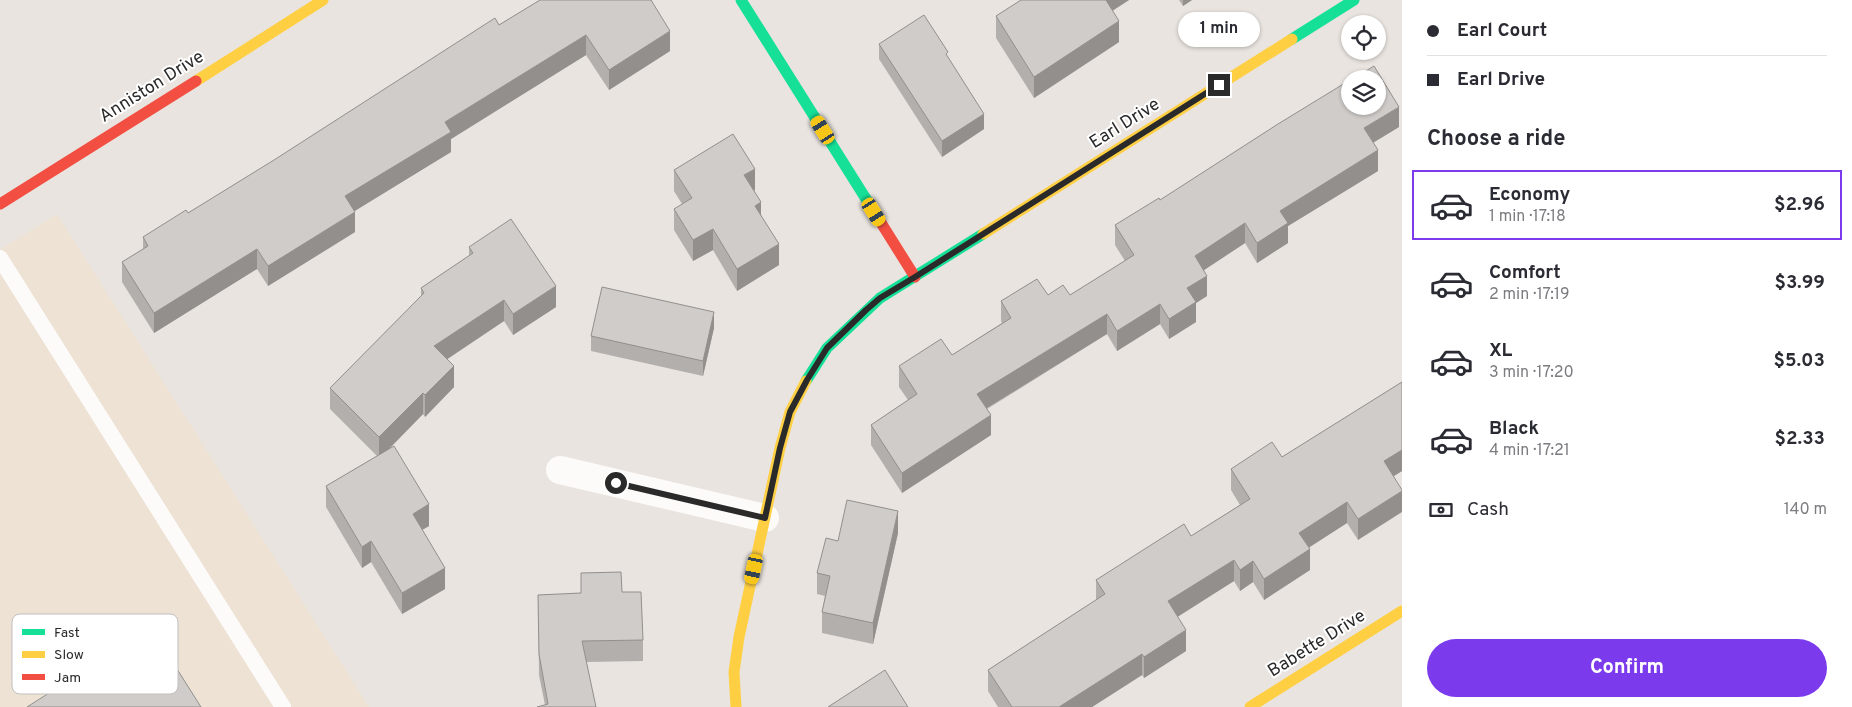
<!DOCTYPE html>
<meta charset="utf-8">
<style>
body{margin:0;font-family:Overpass,sans-serif;background:#f2f2f3;color:#2b2b33;height:100vh;display:flex;flex-direction:column;font-size:19px;white-space:nowrap}
*{box-sizing:border-box;margin:0}
p{font-size:16px;color:#7c7c81}
.icon{flex:none;width:28px;height:28px;fill:none;stroke:currentColor;stroke-width:2;stroke-linecap:round;stroke-linejoin:round}
.map{position:relative;flex:1;overflow:hidden}
.sheet{display:flex;flex-direction:column;background:#fff;width:450px}
.sheet>*{flex:none}
.top-card{display:grid;align-content:center;height:110px;padding:0 25px;background:#fff}
.tools{position:absolute;left:1341px;top:15px;display:grid;gap:10px}
.tools a{display:grid;place-items:center;width:45px;height:45px;border-radius:50%;background:#fff;box-shadow:0 1px 4px #0004;font-size:25px}
.end{position:absolute;width:22px;height:22px;margin:-11px;border:6px solid #2a2a2a;background:#fff;box-shadow:0 0 0 2px #fff}
.from{border-radius:50%}
.bubble{position:absolute;height:35px;border-radius:18px;background:#fff;box-shadow:0 1px 4px #0004;font-size:16px;font-weight:700;line-height:35px;text-align:center}
.car{position:absolute;width:15px;height:30px;margin:-15px -8px;border-radius:6px;box-shadow:0 0 4px 1px #0007;background:linear-gradient(#f5c518 24%,#345 0 40%,#f5c518 0 76%,#345 0 86%,#f5c518 0)}
.top-card b{display:flex;align-items:center;gap:18px;height:48px;font-size:19px}
.top-card b+b{border-top:1px solid #e1e1e2}
.top-card i{width:12px;height:12px;background:#2b2b33}
ul{padding:0;list-style:none}
li{display:flex;align-items:center;gap:15px;height:70px;margin:0 10px 8px;padding:0 15px;border:2px solid transparent;border-radius:0px}
li div{flex:1}
li b{display:block;font-size:19px}
li em{font-style:normal;font-weight:700}
li.on{border-color:#7c3aed}
li>.icon{width:45px;height:45px;stroke-width:1.5}
h2{padding:0 25px;font-size:22px;line-height:60px}
.pay{display:flex;align-items:center;gap:12px;height:55px;padding:0 25px;font-size:19px}
.pay p{margin-inline-start:auto}
.cta{display:flex;gap:10px;margin-top:auto;padding:10px 25px}
.cta a{flex:1;height:58px;border-radius:30px;background:#7c3aed;color:#fff;font-size:20px;font-weight:700;line-height:58px;text-align:center}
main{display:flex;flex:1;min-height:0}
.map>svg:first-child{display:block}
.education{fill:#ede2d3}
.lines{fill:none;stroke-linecap:round;stroke-linejoin:round}
.lane{stroke:#fcfbfa;stroke-width:16}
.street{stroke:#fcfbfa;stroke-width:28}
.fast{stroke:#16e098;stroke-width:11}
.slow{stroke:#ffcf43;stroke-width:11}
.jam{stroke:#f24e42;stroke-width:11}
.wall{fill:#b3afad}
.shaded-wall{fill:#928f8d}
.building{fill:#d0ccc9;stroke:#928f8d}
.route{stroke:#2a2a2a;stroke-width:6}
.labels{text-anchor:middle;dominant-baseline:central;stroke-width:4;stroke-linejoin:round;paint-order:stroke}
.street-label{font-size:18px;fill:#2a2a2a;stroke:#fff}
.key{fill:#fff;stroke:#bfbfbf;stroke-width:1}
.key-label{font-size:14px;fill:#2a2a2a}
</style>
<main>
<div class="map">
<svg width="1402" height="707" viewBox="0 0 1402 707">
<rect width="100%" height="100%" fill="#e9e4df"/>
<!-- education -->
<polygon class="education" points="57,214 369,707 0,707 0,250"/>
<g class="lines">
<!-- lane -->
<polyline class="lane" points="0,258 283,707"/>
<!-- street -->
<polyline class="street" points="560,470 765,518"/>
<!-- fast -->
<g class="fast">
<polyline points="741,0 878,218"/>
<polyline points="1292,39 1354,0"/>
<polyline points="806,381 827,348 880,298 983,234"/>
</g>
<!-- slow -->
<g class="slow">
<polyline points="196,81 323,0"/>
<polyline points="983,234 1292,39"/>
<polyline points="736,707 734,672 739,637 780,448 790,412 806,381"/>
<polyline points="1250,707 1402,611"/>
</g>
<!-- jam -->
<g class="jam">
<polyline points="0,204 196,81"/>
<polyline points="878,218 915,277"/>
</g>
</g>
<!-- wall -->
<g class="wall">
<polygon points="540,0 670,51 609,90 586,55 451,139 451,152 354,211 355,232 268,286 257,269 154,333 122,282 122,262 143,249 143,237 188,213 499,25"/>
<polygon points="1021,0 1129,0 1113,10 1119,42 1034,98 996,38 996,16"/>
<polygon points="1179,0 1192,0 1183,6"/>
<polygon points="879,44 948,58 984,129 942,157 879,59"/>
<polygon points="1399,127 1373,143 1378,171 1288,226 1288,243 1257,263 1245,243 1204,270 1207,296 1196,303 1196,322 1169,339 1160,324 1117,351 1107,334 987,409 991,435 902,493 871,445 871,425 908,400 899,387 899,366 952,355 1002,323 1001,321 1001,301 1048,295 1070,295 1125,261 1115,245 1115,225 1160,200"/>
<polygon points="674,170 755,190 754,191 761,215 779,265 737,291 713,250 693,261 674,230 674,209 682,204 674,191"/>
<polygon points="469,247 556,307 513,335 504,321 447,359 454,387 425,417 423,414 388,450 429,526 422,530 445,589 402,614 371,562 362,568 326,507 326,486 377,456 330,409 330,388 421,297 421,288 469,256"/>
<polygon points="714,328 703,376 591,351 591,336"/>
<polygon points="1402,382 1402,471 1394,476 1358,540 1347,523 1309,547 1310,570 1264,600 1253,582 1240,591 1234,581 1177,616 1186,651 1144,678 1142,675 1092,707 998,707 988,691 988,670 1096,600 1096,580 1191,536 1240,505 1231,490 1231,469 1282,457"/>
<polygon points="898,533 873,644 822,633 822,612 825,596 817,594 817,573 838,541"/>
<polygon points="622,592 643,640 643,661 586,662 596,707 545,705 539,675 538,595"/>
</g>
<!-- shaded-wall -->
<g class="shaded-wall">
<polygon points="1103,0 1129,0 1103,17"/>
<polygon points="1183,0 1192,0 1183,6"/>
<polygon points="1119,21 1119,42 1034,98 1034,77"/>
<polygon points="670,31 670,51 609,90 609,70"/>
<polygon points="586,35 586,55 451,139 451,152 345,217 345,196 445,122"/>
<polygon points="1399,107 1399,127 1364,148 1364,128"/>
<polygon points="984,114 984,129 942,157 942,141"/>
<polygon points="1378,150 1378,171 1288,226 1288,243 1257,263 1257,243 1280,211"/>
<polygon points="755,169 755,190 744,196 744,175"/>
<polygon points="761,202 761,223 755,206"/>
<polygon points="355,212 355,232 268,286 268,266"/>
<polygon points="1245,223 1245,243 1195,276 1195,256"/>
<polygon points="713,229 713,250 693,261 693,240"/>
<polygon points="779,244 779,265 737,291 737,269"/>
<polygon points="257,249 257,269 154,333 154,313"/>
<polygon points="1207,276 1207,296 1196,303 1196,322 1169,339 1169,319 1187,288"/>
<polygon points="556,286 556,307 513,335 513,314"/>
<polygon points="504,300 504,321 434,368 434,346"/>
<polygon points="1160,304 1160,324 1117,351 1117,331"/>
<polygon points="714,312 714,328 703,376 703,361"/>
<polygon points="1107,314 1107,334 977,414 977,394"/>
<polygon points="454,366 454,387 425,417 425,395"/>
<polygon points="423,393 423,414 379,459 379,437"/>
<polygon points="991,415 991,435 902,493 902,473"/>
<polygon points="1402,450 1402,471 1384,482 1384,461"/>
<polygon points="1402,491 1402,512 1358,540 1358,519"/>
<polygon points="1347,502 1347,523 1299,554 1299,533"/>
<polygon points="429,504 429,526 413,535 413,514"/>
<polygon points="898,511 898,533 873,644 873,623"/>
<polygon points="371,541 371,562 362,568 362,547"/>
<polygon points="1310,549 1310,570 1264,600 1264,579"/>
<polygon points="1234,560 1234,581 1168,623 1168,601"/>
<polygon points="1253,561 1253,582 1240,591 1240,570"/>
<polygon points="445,568 445,589 402,614 402,593"/>
<polygon points="1186,630 1186,651 1144,678 1144,657"/>
<polygon points="1142,654 1142,675 1092,707 1059,707"/>
</g>
<!-- building -->
<g class="building">
<polygon points="540,0 651,0 670,31 609,70 586,35 445,122 451,132 345,196 355,212 268,266 257,249 154,313 122,262 148,246 143,237 186,210 188,213 274,160 495,18 499,25"/>
<polygon points="1021,0 1106,0 1119,21 1034,77 996,16"/>
<polygon points="924,15 948,52 946,54 984,114 942,141 879,44"/>
<polygon points="1374,66 1399,107 1364,128 1378,150 1280,211 1288,223 1257,243 1245,223 1195,256 1207,276 1187,288 1196,302 1169,319 1160,304 1117,331 1107,314 977,394 991,415 902,473 871,425 917,394 899,366 941,339 952,355 1011,318 1001,301 1037,279 1048,295 1063,285 1070,295 1134,255 1115,225 1159,198 1160,200 1278,124 1350,80 1350,106 1378,106 1378,79 1353,79"/>
<polygon points="733,134 755,169 744,175 761,202 755,206 779,244 737,269 713,229 693,240 674,209 692,198 674,170"/>
<polygon points="511,219 556,286 513,314 504,300 434,346 454,366 425,395 423,393 379,437 330,388 424,293 421,288 473,253 469,247"/>
<polygon points="602,287 714,312 703,361 591,336"/>
<polygon points="1402,382 1402,450 1384,461 1402,490 1402,491 1358,519 1347,502 1299,533 1310,549 1264,579 1253,561 1240,570 1234,560 1168,601 1186,630 1144,657 1142,654 1059,707 1012,707 988,670 1105,594 1096,580 1184,524 1191,536 1250,499 1231,469 1272,442 1282,457"/>
<polygon points="394,446 429,504 413,514 445,568 402,593 371,541 362,547 326,486"/>
<polygon points="847,500 898,511 873,623 822,612 830,576 817,573 826,538 838,541"/>
<polygon points="621,572 622,592 641,592 643,640 582,641 596,707 537,707 548,704 539,654 538,595 581,593 581,573"/>
<polygon points="151,628 201,707 27,707"/>
<polygon points="885,670 908,707 828,707"/>
</g>
<g class="lines">
<!-- route -->
<polyline class="route" points="616,483 765,518 780,448 790,412 807,380 827,348 866,310 880,298 915,277 1219,85"/>
</g>
<g class="labels">
<!-- street labels -->
<g class="street-label">
<text transform="translate(152 87) rotate(-32)">Anniston Drive</text>
<text transform="translate(1125 124) rotate(-32)">Earl Drive</text>
<text transform="translate(1317 644) rotate(-32)">Babette Drive</text>
</g>
</g>
<!-- legend -->
<rect x="12" y="614" width="166" height="80" rx="8" class="key"/>
<rect x="22" y="629" width="23" height="6" fill="#16e098"/>
<rect x="22" y="651" width="23" height="7" fill="#ffcf43"/>
<rect x="22" y="674" width="23" height="6" fill="#f24e42"/>
<g class="key-label">
<text x="54" y="637">Fast</text>
<text x="54" y="659">Slow</text>
<text x="54" y="682">Jam</text>
</g>
</svg>
<div class="tools">
<a><svg class="icon" aria-label="locate" viewBox="0 0 24 24"><circle cx="12" cy="12" r="6"/><path d="M12 2v4M12 18v4M2 12h4M18 12h4"/></svg></a>
<a><svg class="icon" aria-label="layers" viewBox="0 0 24 24"><path d="M12 4l9 5-9 5-9-5zM3 14l9 5 9-5"/></svg></a>
</div>
<i class="end from" style="left:616px;top:483px"></i>
<i class="end" style="left:1219px;top:85px"></i>
<div class="bubble" style="left:1178px;top:12px;width:82px">1 min</div>
<i class="car" style="left:823px;top:130px;rotate:328deg"></i>
<i class="car" style="left:874px;top:212px;rotate:148deg"></i>
<i class="car" style="left:754px;top:569px;rotate:192deg"></i>
</div>
<section class="sheet">
<div class="top-card">
<b><i class="from"></i>Earl Court</b>
<b><i></i>Earl Drive</b>
</div>
<h2>Choose a ride</h2>
<ul>
<li class="on"><svg class="icon" aria-label="car" viewBox="0 0 24 24"><path d="M5 17H2v-5l4-1 3-4h7l3 4 3 1v5h-3M9 17h6M6 11h13"/><circle cx="7" cy="17" r="2"/><circle cx="17" cy="17" r="2"/></svg><div><b>Economy</b><p>1 min · 17:18</p></div><em>$2.96</em></li>
<li><svg class="icon" aria-label="car" viewBox="0 0 24 24"><path d="M5 17H2v-5l4-1 3-4h7l3 4 3 1v5h-3M9 17h6M6 11h13"/><circle cx="7" cy="17" r="2"/><circle cx="17" cy="17" r="2"/></svg><div><b>Comfort</b><p>2 min · 17:19</p></div><em>$3.99</em></li>
<li><svg class="icon" aria-label="car" viewBox="0 0 24 24"><path d="M5 17H2v-5l4-1 3-4h7l3 4 3 1v5h-3M9 17h6M6 11h13"/><circle cx="7" cy="17" r="2"/><circle cx="17" cy="17" r="2"/></svg><div><b>XL</b><p>3 min · 17:20</p></div><em>$5.03</em></li>
<li><svg class="icon" aria-label="car" viewBox="0 0 24 24"><path d="M5 17H2v-5l4-1 3-4h7l3 4 3 1v5h-3M9 17h6M6 11h13"/><circle cx="7" cy="17" r="2"/><circle cx="17" cy="17" r="2"/></svg><div><b>Black</b><p>4 min · 17:21</p></div><em>$2.33</em></li>
</ul>
<div class="pay"><svg class="icon" aria-label="cash" viewBox="0 0 24 24"><path d="M3 7h18v10H3z"/><circle cx="12" cy="12" r="2"/></svg>Cash<p>140 m</p></div>
<div class="cta"><a>Confirm</a></div>
</section>
</main>
